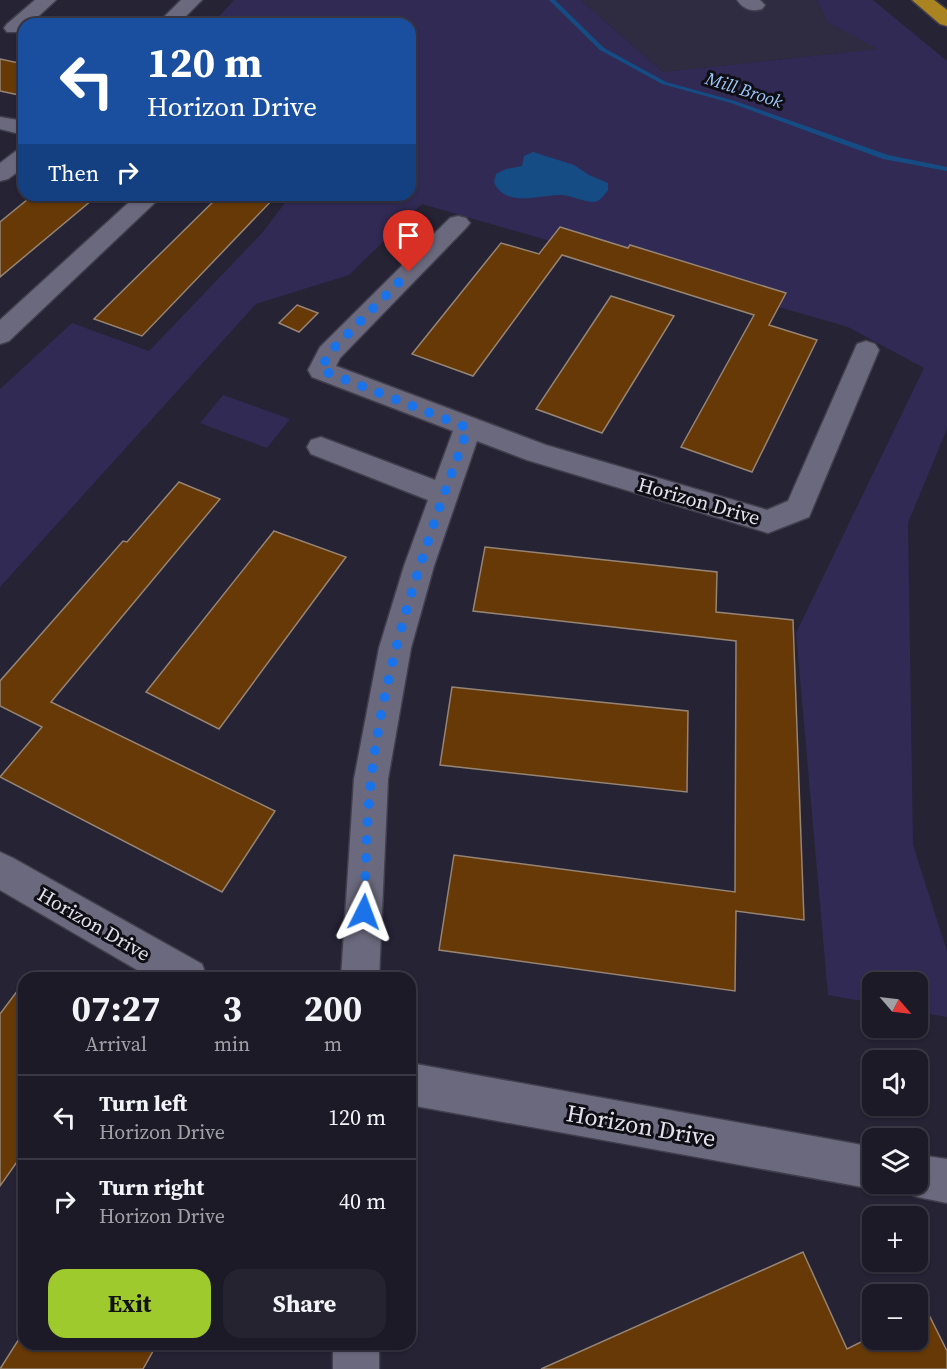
<!DOCTYPE html>
<meta charset="utf-8">
<style>
body{margin:0;font-family:"Source Serif 4",serif;background:#25232f;color:#f1f3f6;height:100vh;display:flex;flex-direction:column;font-size:22px;white-space:nowrap}
*{box-sizing:border-box;margin:0}
p{font-size:20px;color:#a0a1a7}
.icon{flex:none;width:33px;height:33px;fill:none;stroke:currentColor;stroke-width:2;stroke-linecap:round;stroke-linejoin:round}
.map{position:relative;flex:1;overflow:hidden}
.drawer{position:absolute;left:18px;top:972px;width:398px;height:378px;display:flex;flex-direction:column;background:#1c1a27;border-radius:18px;box-shadow:0 2px 4px #0004,0 0 0 2px #3a3844}
.drawer>*{flex:none}
.top-card{position:absolute;left:18px;top:18px;width:398px;height:183px;border-radius:18px;box-shadow:0 2px 4px #0004,0 0 0 2px #3a3844;background:#1a4fa0;color:#fff;overflow:hidden}
.needle{width:39px;rotate:118deg}
.tools{position:absolute;left:862px;top:972px;display:grid;gap:12px}
.tools a{display:grid;place-items:center;width:66px;height:66px;border-radius:12px;background:#1c1a27;box-shadow:0 2px 4px #0004,0 0 0 2px #3a3844;font-size:30px}
.pin{position:absolute;display:grid;place-items:center;width:51px;height:51px;color:#fff;margin:-62px -26px;border-radius:50% 50% 50% 0;rotate:-45deg;box-shadow:0 0 6px #0007}
.pin .icon{rotate:45deg}
.me{position:absolute;width:66px;margin:-33px;rotate:3deg;stroke-linejoin:round;filter:drop-shadow(0 0 4px #0008)}
.turn{display:flex;align-items:center;gap:21px;height:126px;padding:0 30px;font-size:27px}
.turn .icon{width:78px;height:78px;stroke-width:2.5}
.turn b{display:block;font-size:42px;line-height:51px}
.then{display:flex;align-items:center;height:57px;padding:0 30px;background:#0003;gap:12px;font-size:22px}
.eta{display:flex;justify-content:space-evenly;align-items:center;height:102px;text-align:center}
.eta b{font-size:36px;font-weight:700;line-height:42px}
.cta{display:flex;gap:12px;margin-top:auto;padding:12px 30px}
.cta a{flex:1;height:69px;border-radius:18px;background:#9eca2e;color:#111;font-size:24px;font-weight:700;line-height:69px;text-align:center}
.cta a+a{background:#25232f;color:#f1f3f6}
ul{padding:0;list-style:none}
li{display:flex;align-items:center;gap:18px;height:84px;padding:0 30px;border-top:2px solid #3a3844}
li div{flex:1}
li b{display:block;font-size:22px}
li em{font-style:normal}
.map>svg:first-child{display:block}
.built{fill:#2f2c42}
.green{fill:#312a54}
.water{fill:#164c84}
.lines{fill:none;stroke-linecap:round;stroke-linejoin:round}
.stream{fill:#164c84;fill-rule:evenodd}
.building{fill:#663906;stroke:#968475;stroke-width:1.5}
.minor-casing{stroke:#413f4d;stroke-width:3}
.highway-casing{stroke:#413f4d;stroke-width:3}
.minor{fill:#6b697d;fill-rule:evenodd}
.highway{fill:#ab8422;fill-rule:evenodd}
.route{stroke:#1a73e8;stroke-width:10;stroke-dasharray:0 18}
.labels{text-anchor:middle;stroke-width:6;stroke-linejoin:round;paint-order:stroke}
.far-water-label{font-size:18px;font-style:italic;fill:#9dc7f8;stroke:#0f0e15}
.street-label{font-size:20px;fill:#e1e0eb;stroke:#0f0e15}
.near-street-label{font-size:24px;fill:#e1e0eb;stroke:#0f0e15}
</style>
<div class="map">
<svg width="947" height="1369" viewBox="0 0 947 1369">
<rect width="100%" height="100%" fill="#252334"/>
<path class="built" d="M581 0H817L827 22 880 49 663 72Z"/>
<path class="green" d="M234 0H581L663 72 878 49 827 22 817 0H873L947 61V429L908 523 913 845 947 951V1017L918 1012V982H873V1003L828 995 796 633 924 368 848 327 422 204 349 275 256 304 0 587V389L72 323 149 351 262 233 291 195H410V24H212Z
M223 395 290 419 267 448 200 423Z"/>
<path class="water" d="M533 152 574 165 589 175 608 183V190C604 195 601 201 594 202 584 202 573 196 562 195 542 194 505 209 494 182L496 174 506 169 522 166 524 156Z"/>
<g class="lines">
<path class="stream" d="M549 0H555L604 48 666 82 735 101 888 155 947 167V171L883 159 731 103 662 84 600 50Z"/>
</g>
<path class="building" d="M0 59 24 64V96L0 91Z
M33 195H98L0 277V222Z
M220 195H277L142 336 94 319Z
M560 227 628 248 630 245 786 293 769 325 817 340 752 472 681 447 754 315 562 255 473 376 412 354 501 243 539 254Z
M611 296 674 316 602 433 536 409Z
M297 305 318 313 299 332 279 323Z
M179 482 220 499 51 702 275 811 222 892 0 777 42 727 0 706V681L123 541 127 542Z
M274 531 346 557 219 729 146 692Z
M485 547 717 572 716 612 793 620 804 920 736 911 735 991 439 950 454 855 735 892 736 641 473 611Z
M452 687 688 711 687 792 440 765Z
M24 982V1152L0 1186V1014Z
M803 1252 847 1349 873 1336V1340H918V1315L927 1311 947 1351V1369H541Z
M24 1331V1344H157L143 1369H0Z"/>
<g class="lines">
<defs>
<path id="minor" d="M35 0H56L30 24H24V30L21 32H7L4 28 7 24Z
M181 0H202L178 24H157Z
M737 0H760L765 5 762 9C752 12 743 9 737 0Z
M0 117 24 121V135L0 129Z
M24 149V167L8 179 0 181V163L16 151Z
M137 195H163L9 341 0 344V320Z
M458 216 466 218 470 223 466 228 340 358 336 366 546 445 767 510 788 501 857 344 866 341 875 344 879 350 809 517 768 533 527 460 477 441 434 566 411 648 388 779 379 978H341L354 779 379 648 404 566 428 500 311 454 307 447 311 440 321 437 435 480 453 431 312 377 308 370 320 347 450 218Z
M0 852 13 858 202 964 207 978H151L0 890Z
M410 1063 873 1147V1184H887L873 1189 410 1105Z
M918 1155 947 1159V1203L918 1197 903 1191 900 1184H918Z
M333 1344H379V1369H333Z"/>
<path id="highway" d="M912 0H934L947 10V26L940 24Z"/>
</defs>
<use href="#minor" class="minor-casing"/>
<use href="#highway" class="highway-casing"/>
<use href="#minor" class="minor"/>
<use href="#highway" class="highway"/>
</g>
<g class="lines">
<path class="route" d="M364 912C366 868 366 823 371 780 385 658 426 543 468 428L321 370 329 353 409 272"/>
</g>
<g class="labels">
<g class="far-water-label">
<text transform="translate(744 90) rotate(18)" y="6">Mill Brook</text>
</g>
<g class="street-label">
<text transform="translate(699 501) rotate(16)" y="7">Horizon Drive</text>
<text transform="translate(94 924) rotate(30)" y="7">Horizon Drive</text>
</g>
<g class="near-street-label">
<text transform="translate(641 1126) rotate(10)" y="8">Horizon Drive</text>
</g>
</g>
</svg>
<div class="tools">
<a><svg class="needle" viewBox="-14 -14 28 28"><path d="M0-13l5 13h-10z" fill="#e53935"/><path d="M0 13l5-13h-10z" fill="#a0a1a7"/></svg></a>
<a><svg class="icon" aria-label="sound" viewBox="0 0 24 24"><path d="M4 9h4l5-4v14l-5-4H4zM17 9q2 3 0 6"/></svg></a>
<a><svg class="icon" aria-label="layers" viewBox="0 0 24 24"><path d="M12 4l9 5-9 5-9-5zM3 14l9 5 9-5"/></svg></a>
<a>+</a>
<a>−</a>
</div>
<div class="pin" style="left:409px;top:272px;background:#d93025"><svg class="icon" aria-label="arrive" viewBox="0 0 24 24"><path d="M6 21V4h12l-3 4 3 4H6"/></svg></div>
<svg class="me" style="left:364px;top:912px" viewBox="-20 -20 40 40"><path d="M0-17L14 15 0 8-14 15z" fill="#1a73e8" stroke="#fff" stroke-width="4"/></svg>
<div class="top-card">
<div class="turn"><svg class="icon" aria-label="left" viewBox="0 0 24 24"><path d="M17 20v-9H6M10 6l-5 5 5 5"/></svg><div><b>120 m</b>Horizon Drive</div></div>
<div class="then">Then<svg class="icon" aria-label="right" viewBox="0 0 24 24"><path d="M7 20v-9h11M14 6l5 5-5 5"/></svg></div>
</div>
<section class="drawer">
<div class="eta">
<div><b>07:27</b><p>Arrival</p></div>
<div><b>3</b><p>min</p></div>
<div><b>200</b><p>m</p></div>
</div>
<ul>
<li><svg class="icon" aria-label="left" viewBox="0 0 24 24"><path d="M17 20v-9H6M10 6l-5 5 5 5"/></svg><div><b>Turn left</b><p>Horizon Drive</p></div><em>120 m</em></li>
<li><svg class="icon" aria-label="right" viewBox="0 0 24 24"><path d="M7 20v-9h11M14 6l5 5-5 5"/></svg><div><b>Turn right</b><p>Horizon Drive</p></div><em>40 m</em></li>
</ul>
<div class="cta"><a>Exit</a><a>Share</a></div>
</section>
</div>
